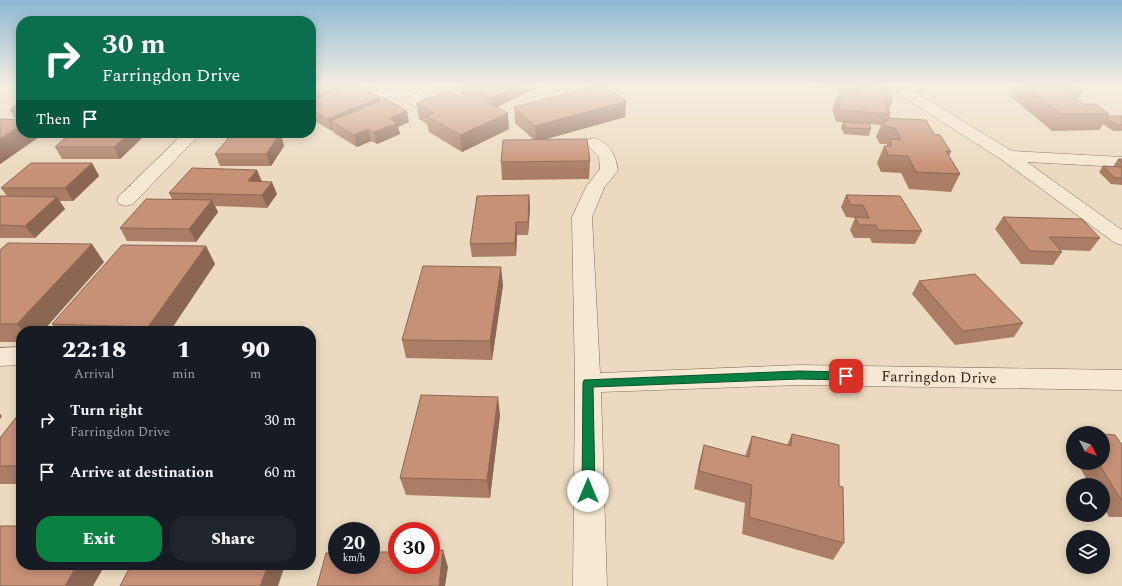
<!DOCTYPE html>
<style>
body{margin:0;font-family:Spectral,serif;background:#20242c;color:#f1f3f6;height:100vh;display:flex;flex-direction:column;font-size:15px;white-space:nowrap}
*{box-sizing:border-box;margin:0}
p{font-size:13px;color:#9ea1a6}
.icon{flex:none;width:22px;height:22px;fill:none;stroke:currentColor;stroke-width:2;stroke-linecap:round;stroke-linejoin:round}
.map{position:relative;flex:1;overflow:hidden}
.details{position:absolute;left:16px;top:326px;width:300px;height:244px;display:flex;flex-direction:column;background:#171b24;border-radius:16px;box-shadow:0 2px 10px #0003}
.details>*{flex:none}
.hud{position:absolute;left:16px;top:16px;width:300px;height:122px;border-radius:16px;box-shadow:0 2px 10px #0003;background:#0b6e4f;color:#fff;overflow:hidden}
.needle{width:26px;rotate:131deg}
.tools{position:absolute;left:1066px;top:426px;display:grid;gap:8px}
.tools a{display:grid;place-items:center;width:44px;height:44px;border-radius:50%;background:#171b24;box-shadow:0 2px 10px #0003;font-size:20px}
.speed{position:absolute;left:328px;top:522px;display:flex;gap:8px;font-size:20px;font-weight:700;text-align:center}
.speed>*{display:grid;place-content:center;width:52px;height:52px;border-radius:50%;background:#171b24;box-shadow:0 2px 10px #0003;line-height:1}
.speed small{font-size:10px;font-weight:400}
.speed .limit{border:6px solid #d22;background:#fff;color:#111}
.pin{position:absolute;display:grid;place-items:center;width:34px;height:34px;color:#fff;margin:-17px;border-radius:8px;box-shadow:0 2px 6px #0006}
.me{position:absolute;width:44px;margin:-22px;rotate:0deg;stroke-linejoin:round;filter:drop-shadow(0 0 3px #0008)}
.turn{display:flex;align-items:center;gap:14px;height:84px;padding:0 20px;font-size:18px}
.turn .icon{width:52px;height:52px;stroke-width:2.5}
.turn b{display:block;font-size:28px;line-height:34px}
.then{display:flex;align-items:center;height:38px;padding:0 20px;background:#0003;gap:8px;font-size:15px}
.eta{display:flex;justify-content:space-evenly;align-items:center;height:68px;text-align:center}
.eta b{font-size:24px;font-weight:800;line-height:28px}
.cta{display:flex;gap:8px;margin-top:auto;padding:8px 20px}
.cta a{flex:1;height:46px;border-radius:16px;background:#0b8043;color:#fff;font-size:16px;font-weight:800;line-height:46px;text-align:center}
.cta a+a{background:#20242c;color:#f1f3f6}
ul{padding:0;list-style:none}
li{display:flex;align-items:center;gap:12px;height:52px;padding:0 20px}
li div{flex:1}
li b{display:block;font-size:15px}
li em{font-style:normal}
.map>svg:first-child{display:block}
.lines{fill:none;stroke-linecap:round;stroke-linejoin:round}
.minor-casing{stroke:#826b59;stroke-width:1}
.minor{fill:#f6e8d2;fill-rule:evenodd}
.wall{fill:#ab7d66}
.shaded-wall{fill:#8b6653}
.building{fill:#c79177;stroke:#8b6653}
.route{fill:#0b8043;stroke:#07532c}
.labels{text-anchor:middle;stroke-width:4;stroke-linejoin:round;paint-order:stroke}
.street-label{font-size:15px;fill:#33251c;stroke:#f3e5ce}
</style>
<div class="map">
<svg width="1122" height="586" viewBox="0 0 1122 586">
<rect width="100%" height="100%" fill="#ebdabf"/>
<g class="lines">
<defs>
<path id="minor" d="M351 87C360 86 369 87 379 89 398 92 416 86 429 105L427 108 422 109 417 108 404 98 378 97 353 90Z
M434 87H450L448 90 443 91 436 90Z
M891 87H907L1012 151 1122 157V167L1027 162 1122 230V245L1115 243 1002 160 893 90Z
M184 133H201L133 204 126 206 119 204 117 200 119 196Z
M593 138C610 142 615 154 618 170L604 188 592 217 600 373 799 365 1122 370V390L799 385 601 392 607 586H573L575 383 572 217 586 187 600 169 599 157 585 143 587 140Z
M21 347V365L0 366V348Z"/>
</defs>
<use href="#minor" class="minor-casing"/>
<use href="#minor" class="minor"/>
</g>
<path class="wall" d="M311 87 381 101 409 122 398 127 400 134 377 144 371 141 357 147 334 133 333 130 332 131 311 119Z
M460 87H538L497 107 509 129 462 152 429 132 427 124 419 119 416 103 461 98 464 96 461 95Z
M813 87H864L893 100 889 110 890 114 889 118 934 134 951 152 949 156 960 174 951 192 909 189 901 173 881 172 877 163 884 146H887V144H880L876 137 881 125 869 124 871 129 869 136 844 134 841 128 843 122H836L832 110 836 98H837L839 91 854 92 855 91Z
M1015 87H1077L1083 91 1078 99 1083 104 1109 114 1108 116H1122V131H1113L1103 124 1099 130 1052 131 1010 96Z
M21 101V133H37L39 137 0 164V119L16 120 10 110Z
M626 101 625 117 546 139 590 161 589 179 502 180 501 162 533 139 515 123 514 107Z
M226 133H298L295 138H282L284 146 271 166H220L215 154 229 137H227Z
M142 138 120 159H62L55 147Z
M1118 159H1122V185L1111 184 1099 172 1103 166H1115L1114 165Z
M92 163 99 176 73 201H59L65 209 35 238H0V196H7L1 188Z
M257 170 262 182 277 194 267 208 215 206 218 212 196 242 127 241 120 228 172 199 169 193Z
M529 195 530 208 528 235H517L516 256 472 257 470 244Z
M846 195 922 231 915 244 872 243 870 238H854L850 230 855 218 846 217 841 207Z
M1003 217 1100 238 1090 251 1060 250 1062 252 1053 265 1021 264 995 229Z
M206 246 215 264 170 331H57L52 324Z
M0 250 104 262 43 331H21V342H0Z
M919 281 1023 323 1014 337 955 345 912 294Z
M503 285 492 360 406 358 402 340Z
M21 411V484H0V438Z
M500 415 490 498 406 495 400 478Z
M792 434 839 486 844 543 833 560 742 534 745 503 694 489 699 463 704 445 745 456 752 436 787 445Z
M1073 439V457L1066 446Z
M1122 445V517H1109L1103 506V485H1090L1077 463H1103Z"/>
<path class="shaded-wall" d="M340 87H353L311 110V98Z
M515 87H538L493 109 492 98Z
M380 97 382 109 331 121 333 130 332 131 328 119Z
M626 101 625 117 536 142 535 126Z
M407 111 409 122 398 127 400 134 377 144 374 132 389 118Z
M508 113 509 129 462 152 460 135Z
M21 125V133H37L39 137 0 164V139Z
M368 129 371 141 357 147 354 135Z
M129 133H140L142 138 120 159 114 147Z
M293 133H298L295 138Z
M280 134 284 146 271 166 266 154Z
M92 163 99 176 73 201 65 188Z
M257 170 262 182 248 181Z
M272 182 277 194 267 208 262 195Z
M529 195 530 208 528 235V222Z
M57 197 65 209 35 238 25 226Z
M212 200 218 212 196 242 189 229Z
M516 222 517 235 516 256 515 243Z
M92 244 104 262 43 331H23L17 324Z
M206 246 215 264 170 331H151L148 327Z
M501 267 503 285 492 360 490 341Z
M498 397 500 415 490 498 487 480Z
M0 414 2 416 0 419Z
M443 550 448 567 445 586H439Z
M77 565H105L93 586H65Z
M268 565H285L278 586H260Z"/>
<path class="building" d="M311 87H340L311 98Z
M347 87H358L380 97 328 119 311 110V101Z
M466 87H515L492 98Z
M593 87H606L626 101 535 126 514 107Z
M856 87 887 88 893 100H884L890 114 840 110 836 98 842 99 839 91 859 92Z
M1026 87H1077L1083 91H1066L1083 104H1096L1109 114H1061Z
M447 91 461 98 470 94 508 113 460 135 426 116 434 113 416 103Z
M386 99 407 111 389 118 397 123 374 132 368 129 354 135 331 121Z
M21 101V110H10Z
M1108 116H1122V125H1117L1107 118Z
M887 118 926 120 934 134 940 135 951 152 946 151 960 174 916 172 908 156 888 155 884 146H892L889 139 901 140 895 128 886 127 883 121H888Z
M0 119 21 120V125L0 139Z
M843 122 869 123 871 129 846 128Z
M71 133H129L114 147H55Z
M232 134H280L266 154H215Z
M587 139 590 161 501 162 503 140Z
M1118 159H1122V162Z
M31 163H92L65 188H1Z
M1103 166 1122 167V178H1115Z
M192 168 257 170 248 181 272 182 262 195 169 193Z
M529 195 528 222H516L515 243 470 244 477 196Z
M846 195 900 196 922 231 878 230 876 225H859L855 217 869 218 863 205H851Z
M0 196 57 197 25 226 0 225Z
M146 199 212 200 189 229 120 228Z
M1003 217 1082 219 1100 238 1049 237 1062 252 1030 251Z
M8 243 92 244 17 324H0V250Z
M122 245 206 246 148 327 52 324Z
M423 266 501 267 490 341 402 340Z
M975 274 1023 323 963 331 919 281Z
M421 395 498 397 487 480 400 478Z
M21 411V466H0V438Z
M792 434 839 445V486L843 487 844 543 749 517 752 485 699 471 704 445 749 457 752 436 791 446Z
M1103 434 1115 435 1122 445V501L1098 463H1103Z
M0 526H21V565H77L65 586H0Z
M443 550 439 586H317L326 553H337V565H371V552H397V565H431V551Z
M131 565H268L260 586H120Z"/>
<linearGradient id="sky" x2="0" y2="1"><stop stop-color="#8cb8d2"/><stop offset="0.51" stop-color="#f6eee2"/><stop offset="1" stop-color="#f6eee2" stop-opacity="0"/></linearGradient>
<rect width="1122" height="169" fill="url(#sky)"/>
<path class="route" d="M799 371 846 372 850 373 851 376 850 378 846 380 799 379 593 387 595 491 593 495 588 496 584 495 582 491 583 383 584 380Z"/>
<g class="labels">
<g class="street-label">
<text transform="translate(939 377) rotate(1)" y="5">Farringdon Drive</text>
</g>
</g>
</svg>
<div class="tools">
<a><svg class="needle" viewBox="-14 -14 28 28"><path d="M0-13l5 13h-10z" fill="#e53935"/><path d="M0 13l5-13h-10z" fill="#9ea1a6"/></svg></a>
<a><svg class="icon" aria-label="search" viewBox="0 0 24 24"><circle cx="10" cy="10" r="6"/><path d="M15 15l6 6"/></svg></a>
<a><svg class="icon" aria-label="layers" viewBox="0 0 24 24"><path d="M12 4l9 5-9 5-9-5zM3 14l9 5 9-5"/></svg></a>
</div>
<div class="speed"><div>20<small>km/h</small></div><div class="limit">30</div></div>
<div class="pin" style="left:846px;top:376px;background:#d93025"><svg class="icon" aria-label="arrive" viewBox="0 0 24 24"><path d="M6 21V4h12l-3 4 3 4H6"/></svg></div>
<svg class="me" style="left:588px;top:491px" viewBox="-20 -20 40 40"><circle r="19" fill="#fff"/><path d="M0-13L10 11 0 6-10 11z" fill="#0b8043"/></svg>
<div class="hud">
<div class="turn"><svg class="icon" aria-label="right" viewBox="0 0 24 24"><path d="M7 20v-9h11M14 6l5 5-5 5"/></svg><div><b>30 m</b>Farringdon Drive</div></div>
<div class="then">Then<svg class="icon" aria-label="arrive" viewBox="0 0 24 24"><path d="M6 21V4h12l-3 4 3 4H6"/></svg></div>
</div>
<section class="details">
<div class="eta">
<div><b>22:18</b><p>Arrival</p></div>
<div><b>1</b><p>min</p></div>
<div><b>90</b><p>m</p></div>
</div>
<ul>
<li><svg class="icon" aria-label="right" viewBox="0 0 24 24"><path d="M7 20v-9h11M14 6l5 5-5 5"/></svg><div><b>Turn right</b><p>Farringdon Drive</p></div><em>30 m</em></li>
<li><svg class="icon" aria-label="arrive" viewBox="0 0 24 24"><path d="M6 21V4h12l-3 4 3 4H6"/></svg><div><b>Arrive at destination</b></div><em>60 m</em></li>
</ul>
<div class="cta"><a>Exit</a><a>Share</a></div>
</section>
</div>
